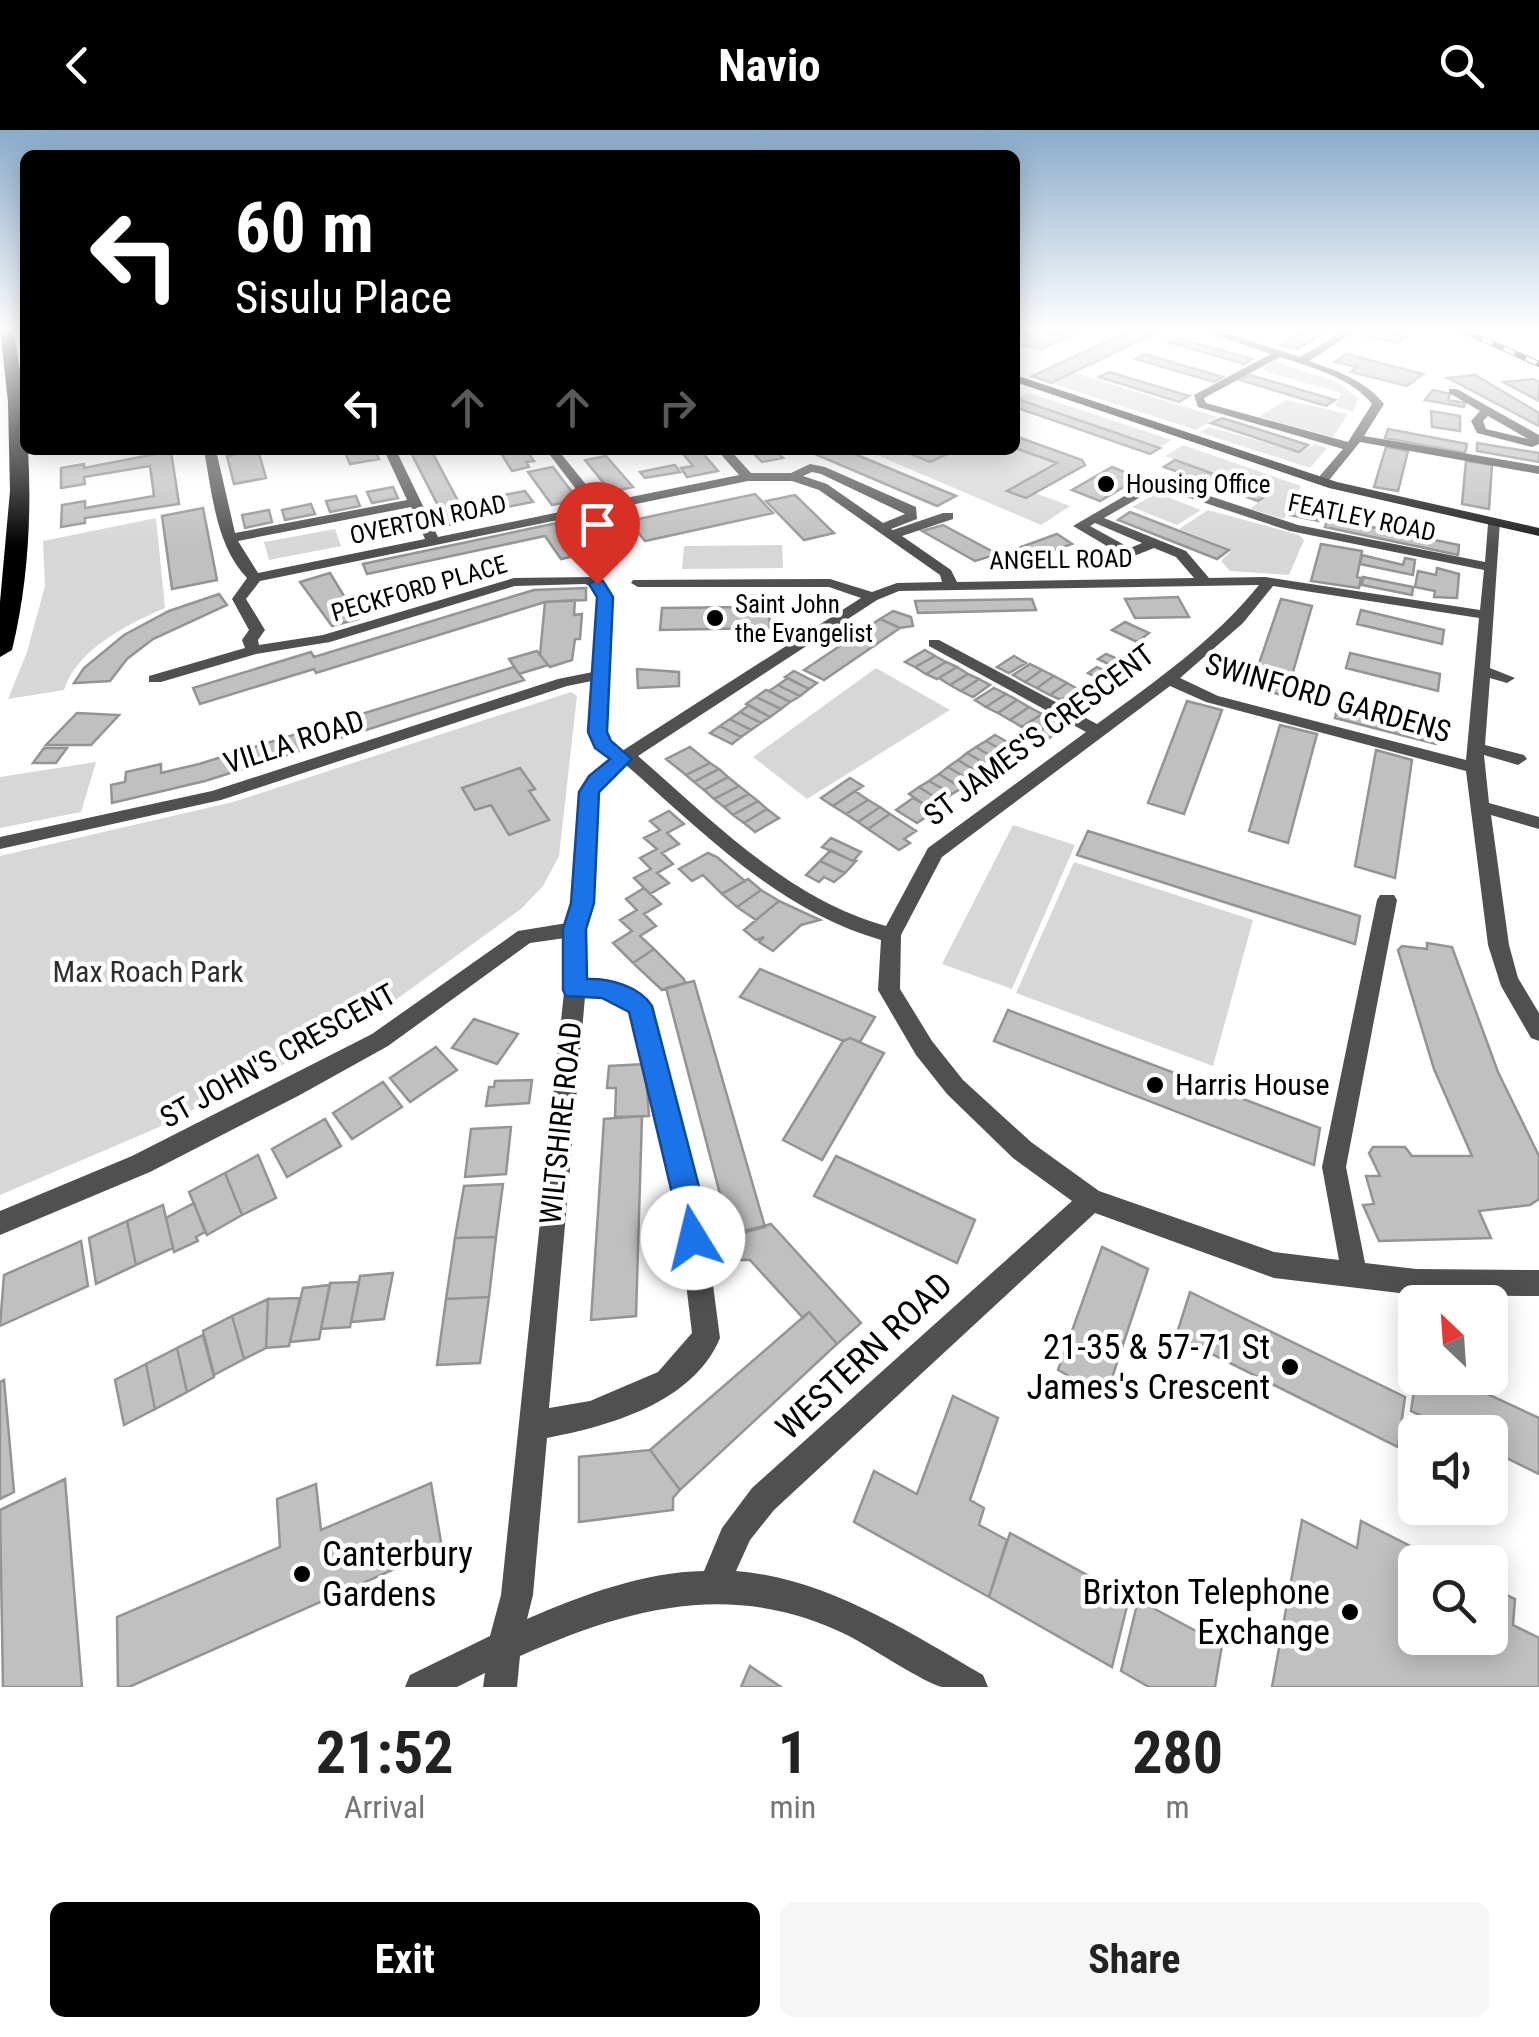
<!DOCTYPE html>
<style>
body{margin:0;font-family:"Roboto Condensed",sans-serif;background:#f6f6f6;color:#222;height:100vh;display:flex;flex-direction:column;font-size:38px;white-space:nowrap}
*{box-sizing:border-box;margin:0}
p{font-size:32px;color:#767676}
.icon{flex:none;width:55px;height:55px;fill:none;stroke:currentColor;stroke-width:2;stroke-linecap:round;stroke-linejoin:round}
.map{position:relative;height:1557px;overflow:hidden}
.side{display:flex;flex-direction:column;background:#fff;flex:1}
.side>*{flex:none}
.banner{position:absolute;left:20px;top:20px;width:1000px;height:305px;border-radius:15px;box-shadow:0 5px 25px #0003;background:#000;color:#fff;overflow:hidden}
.needle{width:65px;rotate:335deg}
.buttons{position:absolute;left:1398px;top:1155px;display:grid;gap:20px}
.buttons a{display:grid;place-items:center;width:110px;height:110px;border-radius:15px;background:#fff;box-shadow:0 5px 25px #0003;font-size:50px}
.pin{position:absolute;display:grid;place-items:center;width:85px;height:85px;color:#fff;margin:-102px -42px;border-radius:50% 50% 50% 0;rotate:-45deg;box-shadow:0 0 10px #0007}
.pin .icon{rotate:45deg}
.me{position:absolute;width:110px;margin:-55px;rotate:351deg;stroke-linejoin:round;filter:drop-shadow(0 0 8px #0008)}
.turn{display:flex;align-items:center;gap:35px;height:210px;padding:0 50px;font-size:45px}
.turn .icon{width:130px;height:130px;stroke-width:2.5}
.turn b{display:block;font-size:70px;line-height:85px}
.lanes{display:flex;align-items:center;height:95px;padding:0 50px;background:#0003;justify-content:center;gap:50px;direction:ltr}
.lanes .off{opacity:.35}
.eta{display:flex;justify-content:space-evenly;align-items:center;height:170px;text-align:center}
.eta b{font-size:60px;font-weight:700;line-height:70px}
.primary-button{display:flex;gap:20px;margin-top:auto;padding:20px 50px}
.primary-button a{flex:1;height:115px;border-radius:15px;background:#000;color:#fff;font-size:40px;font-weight:700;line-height:115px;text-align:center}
.primary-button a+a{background:#f6f6f6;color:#222}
header{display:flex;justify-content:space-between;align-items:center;height:130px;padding:0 50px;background:#000;color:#fff;font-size:45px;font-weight:700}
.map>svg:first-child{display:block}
.green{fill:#d7d7d7}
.building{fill:#c0c0c0;stroke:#949494;stroke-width:2.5}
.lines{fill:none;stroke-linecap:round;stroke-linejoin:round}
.street{fill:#505050;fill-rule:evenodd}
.secondary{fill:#1d1d1d;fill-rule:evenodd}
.highway{fill:#000;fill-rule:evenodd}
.rail-casing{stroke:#000;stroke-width:6}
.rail{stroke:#fff;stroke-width:4;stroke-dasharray:12;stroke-linecap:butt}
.route{fill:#1a73e8;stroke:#114b97;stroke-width:2.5}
.poi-dot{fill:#000;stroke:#fff;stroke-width:4}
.labels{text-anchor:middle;stroke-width:9;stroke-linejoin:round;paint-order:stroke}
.far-poi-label{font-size:25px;fill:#000;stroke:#fff;text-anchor:start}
.far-street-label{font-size:25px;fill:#000;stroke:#fff}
.street-label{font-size:30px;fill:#000;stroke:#fff}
.park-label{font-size:30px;fill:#2e2e2e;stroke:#fff}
.poi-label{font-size:30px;fill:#000;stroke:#fff;text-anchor:start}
.near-poi-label{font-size:35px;fill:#000;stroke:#fff;text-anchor:end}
.near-street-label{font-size:35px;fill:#000;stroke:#fff}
</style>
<header><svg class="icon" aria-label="back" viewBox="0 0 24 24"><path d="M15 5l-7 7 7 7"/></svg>Navio<svg class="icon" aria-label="search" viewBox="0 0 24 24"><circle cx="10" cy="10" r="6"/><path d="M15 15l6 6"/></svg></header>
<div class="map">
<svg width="1539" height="1557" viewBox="0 0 1539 1557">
<rect width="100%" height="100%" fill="#fff"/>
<path class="green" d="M1275 231 1339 253 1358 269 1353 282 1335 276 1341 263 1266 242 1264 238Z
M1075 243 1218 287 1196 300 1051 253Z
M1029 263 1172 310 1160 317 1018 268Z
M1286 270 1348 284 1333 307 1259 287Z
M1209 297 1299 322 1316 314 1327 318 1310 338 1199 302Z
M1183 315 1301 356 1284 389 1250 379 1271 363 1165 326Z
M1015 318 1057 333 1009 360 1026 368 1035 363 1070 376 1041 395 865 320H918L921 321 914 326 930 332 956 320Z
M1157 363 1201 380 1177 395 1132 377Z
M1208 380 1299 405 1304 410 1289 445 1230 441 1221 431 1232 420 1179 399Z
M156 388 165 478C128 494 77 519 64 560L8 569 27 522 45 456 43 411Z
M335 399 341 416 269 430 264 412Z
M782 415 783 438 682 439 684 416Z
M876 538 950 580 807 669 753 627Z
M571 562 577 566 559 726 543 756 521 779 394 871 316 918 157 998 0 1065V726L233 672Z
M96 632 81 682 0 698V647Z
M1013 695 1075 715 1012 859 942 834Z
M1074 732 1253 790 1213 936 1016 863Z"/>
<path class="building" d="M1040 199 1055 202 1050 204 1055 206 1070 199H1088L1042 219 1015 214V210Z
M1134 199H1164L1051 253 1032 246Z
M1307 199 1326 202 1297 219 1280 215Z
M1377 199 1402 205 1407 207 1398 213 1365 206Z
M1177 208 1252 229 1244 234 1168 212Z
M1144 224 1223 247 1214 252 1135 229Z
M1346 224 1423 244 1407 256 1351 242 1357 237 1335 232Z
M1109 242 1189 266 1179 272 1099 247Z
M1250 245 1335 270 1326 276 1240 250Z
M1475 245 1539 283V296L1448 248Z
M1533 249 1539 252V271L1503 252Z
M1433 260 1450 264 1448 270 1465 273 1464 277 1425 270Z
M1020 270 1160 318 1150 324 1015 277Z
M1431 281 1460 286V301L1432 297Z
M1222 288 1283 307 1308 315 1299 322 1211 293Z
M1388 299 1467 314 1465 323 1385 308Z
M1015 306 1082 330 1085 335 1026 368 1007 361 1057 333 1015 318Z
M1477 313 1539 323V332L1477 321Z
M1386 317 1408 321 1398 361 1374 357Z
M258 320 266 348 234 354 227 326Z
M344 320H375L379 329 350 334Z
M438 320 432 322 464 382 477 379 482 389 448 395 410 321Z
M499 320H526L534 331 526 332 529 337 512 341Z
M680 320H700L718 341 687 347 681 338 693 336Z
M750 320H775L783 328 762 332Z
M845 320 956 366 937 376 808 321Z
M923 320H956L930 332 913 325Z
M171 321 179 374 85 388V393L61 397 62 375 85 371V378L154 366 150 336 84 347 85 354 61 358V338L84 334V338Z
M606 326 633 357 611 362 585 330Z
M1175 330 1236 352 1270 363 1258 371 1164 337Z
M1466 331 1492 335 1489 379 1462 374Z
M675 335 680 342 645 348 640 342Z
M553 337 578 370 552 375 528 342Z
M1112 337 1139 348 1100 371 1072 360Z
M393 357 398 368 372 373 367 362Z
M525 361 533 372 480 382 473 371Z
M755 364 773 383 645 411 629 391Z
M795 365 834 403 804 410 766 371Z
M356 366 360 376 330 382 326 371Z
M1296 368 1324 373 1319 391 1290 385Z
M311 374 315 384 285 390 282 380Z
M203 378 217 450 172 459 162 386Z
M269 380 272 392 245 398 242 385Z
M1130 382 1229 420 1217 429 1118 390Z
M1328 388 1459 415 1458 425 1325 397Z
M576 389 599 421 561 429 545 406 367 444 363 434Z
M943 395 999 425 1057 404 1072 414 1008 436 991 426 975 431 922 401Z
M1321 414 1362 421 1357 447 1361 448 1359 458 1311 451Z
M1362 425 1403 435 1405 428 1415 430 1413 445 1360 434Z
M1437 438 1459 444 1457 468 1434 467 1435 461 1415 457 1418 441 1436 445Z
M330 443 358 489 332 496 300 452Z
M1363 447 1413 457 1412 465 1362 455Z
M586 458V470L545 472 316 543 314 539 200 574 193 558 311 522 314 527 534 460Z
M219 464 227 475 153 509 127 529 110 551 74 553 84 538 124 505 169 481Z
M747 466H768L770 498 660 500 662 478 747 477Z
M1178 467 1189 487 1135 488 1125 469Z
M1032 469 1036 480 918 483 915 471Z
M1281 469 1312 476 1286 566 1251 557Z
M575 470 574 485 582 484 580 509H575L572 530 550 537 540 525 545 472Z
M1361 480 1444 500 1442 514 1357 494Z
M893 481 911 487 913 496 900 498 880 489Z
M880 489 900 498 824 550 804 540Z
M1125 492 1149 503 1137 512 1112 500Z
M925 520 935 526 915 537 905 532Z
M537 521 548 535 519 544 509 529Z
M1350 523 1440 544 1438 561 1346 538Z
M1106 524 1113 527 1135 537 1127 543 1098 529Z
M935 526 946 532 926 544 915 537Z
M1014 526 1026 533 1009 543 997 537Z
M946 532 957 537 937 549 926 544Z
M1030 534 1042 540 1025 552 1013 545Z
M514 537 524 550 205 651 112 673 111 655 125 652 126 642 161 634V643L199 634Z
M957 537 968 544 950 555 939 548Z
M1097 537 1119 548 1110 554 1088 543Z
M637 539 679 542V556L638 558Z
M1042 540 1054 546 1037 558 1025 552Z
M794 541 817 553 809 559 785 547Z
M968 544 979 549 961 561 950 555Z
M1054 546 1067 553 1050 565 1037 558Z
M788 548 809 559 800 566 778 555Z
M979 549 990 555 973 567 961 561Z
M1067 553 1078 559 1061 570 1050 565Z
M778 555 800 566 790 572 769 561Z
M994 558 1006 564 986 577 975 570Z
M1078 559 1090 565 1073 577 1061 570Z
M766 560 769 561 790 572 781 579 756 567Z
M1006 564 1017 570 998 583 986 577Z
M1090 565 1101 571 1085 583 1073 577Z
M756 567 781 579 770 587 746 574Z
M1017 570 1029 577 1010 590 998 583Z
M1187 571 1222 580 1184 684 1148 673Z
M1339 571 1438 596 1436 614 1335 588Z
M749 575 770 587 761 593 740 582Z
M1029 577 1042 584 1022 597 1010 590Z
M740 582 761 593 751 600 730 589Z
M77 583 119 585 91 615H46Z
M1042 584 1055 590 1035 604 1022 597Z
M730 589 751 600 741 607 720 596Z
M1055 590 1066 597 1046 610 1035 604Z
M1280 595 1317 604 1288 713 1249 701Z
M720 596 741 607 732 614 710 603Z
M995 605 1018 618 1009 624 986 611Z
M986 611 1009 624 999 631 976 617Z
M690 617 710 633 686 645 666 629Z
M976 617 999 631 991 637 967 623Z
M44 618H67L56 633H33Z
M1376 620 1412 630 1395 748 1355 736Z
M967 623 991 637 981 644 958 630Z
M958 630 981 644 971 651 948 637Z
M710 633 719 639 694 652 686 645Z
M948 637 971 651 962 658 939 644Z
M520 638 535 659 529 661 549 690 509 705 491 675 475 680 462 658Z
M719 639 728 647 704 660 694 652Z
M939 644 962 658 952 664 929 651Z
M728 647 739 656 714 669 704 660Z
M850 648 863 656 833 676 821 668Z
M929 651 952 664 942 672 919 657Z
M739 656 749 664 724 677 714 669Z
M919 657 942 672 931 679 909 664Z
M855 661 868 670 846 684 833 676Z
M749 664 758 671 733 685 724 677Z
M913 668 935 681 917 693 896 680Z
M868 670 880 677 858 692 846 684Z
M758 671 767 679 744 693 733 685Z
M880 677 890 684 868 699 858 692Z
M767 679 779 688 755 702 744 693Z
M669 681 684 694 667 703 679 714 662 723 673 734 657 743 669 753 650 764 634 748 651 739 640 728 657 719 644 708 660 700 650 691Z
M890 684 916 701 904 709 910 713 899 720 868 699Z
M1088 701 1360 786 1355 814 1077 725Z
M831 708 861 722 853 731 822 717Z
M831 720 853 731H856L845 743 820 731Z
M708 723 717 727 745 751 722 764 703 745 692 751 679 739Z
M820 731 845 743 834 752 824 747 819 752 806 745Z
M748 749 761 760 737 777 722 764Z
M644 758 661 774 644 784 656 796 640 806 654 819 633 833 613 813 632 801 620 790 637 780 626 769Z
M761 760 779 771 756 790 737 777Z
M779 771 820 790 801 795 773 821 759 812 764 807 756 810 744 800Z
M1427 813 1452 817 1498 942 1539 1026V1069L1530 1075 1479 1081 1491 1108 1379 1111 1363 1075 1374 1074 1366 1046H1380L1369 1023 1373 1017H1405L1412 1026H1472L1434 939 1398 820 1402 816 1427 819Z
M654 819 683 848 686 853 662 860 633 833Z
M760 839 875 887 860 912 850 908 843 911 740 867Z
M694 851 765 1097 731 1106 666 858Z
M1008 880 1320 998 1314 1035 994 911Z
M474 889 518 904 497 934 452 918Z
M850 908 884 923 822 1030 783 1010 843 911Z
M436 917 457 940 410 972 390 948Z
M645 934 649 986 615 987 616 958H607L609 936Z
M532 950 529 973 486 976 489 957H494L495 951Z
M383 952 402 977 352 1009 333 983Z
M642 986 636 1186 591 1190 604 989Z
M325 989 341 1016 287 1047 272 1019Z
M511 997 506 1044 465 1047 471 999Z
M258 1025 276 1068 242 1085 225 1043Z
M836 1026 975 1090 957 1133 814 1066Z
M225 1043 242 1085 207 1105 189 1062Z
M503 1054 496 1107 455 1108 464 1056Z
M194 1073 205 1102 196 1107 198 1111 174 1122 166 1088Z
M163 1075 173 1118 136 1135 127 1091Z
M127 1091 136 1135 96 1154 89 1108Z
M771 1094 861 1193 837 1214 809 1182 803 1188 750 1130H739L733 1104Z
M496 1107 489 1167 446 1169 455 1108Z
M81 1111 88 1156 0 1196 4 1145Z
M1102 1117 1148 1139 1106 1266 1058 1240Z
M393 1143 384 1189 351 1192 360 1146Z
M359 1152 350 1197 321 1199 330 1153Z
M330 1155 319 1209 290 1212 303 1158Z
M1190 1162 1405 1267 1398 1317 1176 1206Z
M489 1167 480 1233 437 1235 446 1169Z
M300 1168 289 1216 266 1218 268 1169Z
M268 1169 266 1218 244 1229 232 1186Z
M809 1182 837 1214 680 1360 650 1320Z
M232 1186 244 1229 214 1245 203 1201Z
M203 1205 214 1247 187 1262 177 1218Z
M177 1218 187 1262 155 1279 146 1234Z
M146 1234 155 1279 124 1295 115 1250Z
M1416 1248H1453L1539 1288V1344L1490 1320V1302H1455L1411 1281Z
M4 1250 14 1362 0 1369V1252Z
M953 1266 998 1288 970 1370 984 1378 979 1395 1007 1410 989 1467 854 1392 874 1341 917 1364Z
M650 1320 680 1360 673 1368V1380L579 1392V1327Z
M65 1349 82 1557H3L0 1380Z
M431 1353 442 1418 129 1557H118L117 1487 280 1417 277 1369 316 1354 321 1400Z
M1302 1390 1357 1418 1361 1391 1442 1432H1415V1508H1490V1457L1515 1469 1513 1495 1539 1508V1557H1272Z
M1010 1403 1129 1468 1112 1537 989 1467Z
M1138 1470 1222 1515 1215 1557H1149L1121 1541Z
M750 1536 781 1557H741Z"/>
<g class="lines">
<path class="street" d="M1197 199H1213L1300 227 1347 199H1359L1309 231C1337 241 1365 250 1384 274L1364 306 1539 336V344L1360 312 1326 354H1318V348L1343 319 1198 277 1194 265 1271 224ZM1280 227C1310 237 1352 248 1372 274L1348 312 1206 273 1204 268Z
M1449 259H1457L1539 305V314L1532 317 1477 303 1471 291 1480 281 1449 263ZM1488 286 1528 309 1486 299 1483 291Z
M204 320H216L235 403 407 370 384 320H396L438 407 589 376 546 320H558L601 373 739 345 717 320H730L751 343H791L810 334 825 337 916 377 917 389 891 399 893 400 943 383H953V389L902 406 951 440 957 452 1194 448 1176 427 1154 418 1134 426H1124L1073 396 1145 354H1173L1298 395 1485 432 1488 394 1500 391 1490 538 1515 548 1507 553 1490 548 1485 615 1524 625 1527 629 1518 635 1484 625 1489 673 1539 687V699L1491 685 1509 815 1518 848 1539 883V911L1531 908 1501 856 1488 815 1466 641 1206 572 1170 556 942 727 901 805 900 859 932 911 963 950 1031 1012 1099 1061 1274 1122 1339 1130 1322 1037 1377 770 1380 765H1394L1397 770 1346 1037 1365 1133 1416 1139 1539 1140V1166L1416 1165 1274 1148 1095 1083 774 1380 750 1410 736 1441C826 1448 907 1501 983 1545L988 1557C973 1557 957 1557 942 1557 926 1554 869 1516 849 1506 734 1449 631 1477 520 1526L517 1557H483L485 1543 457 1557H405L410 1545 490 1506 501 1465 566 843 565 808 530 813 388 916 298 966 150 1042 0 1105V1081L132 1026 372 904 518 801 567 793C579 755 570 676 587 650 593 642 603 636 611 629 580 606 590 586 592 551L567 556 221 670 0 719V707L212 661 558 549 593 542 598 467 592 457 585 454 515 456 330 512 256 524 161 552H149V546L245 518 242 510 249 500 232 469 247 448C216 416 212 363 204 320ZM812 342 821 344 905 384 883 393 827 354 803 346ZM748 351H792L819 360 940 445 942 452 897 453 872 462 830 449 633 450 631 453 638 457H829L861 468 622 621 609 611 605 602 612 467 602 451 591 447 514 448 323 505 259 515 258 510 265 500 246 469 260 451ZM1151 361 1172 362 1290 401 1484 440 1480 480 1265 447 1209 448 1186 421 1104 388ZM411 377 425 409 258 443 238 411ZM1095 393 1142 413 1130 418 1090 396ZM1259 455C1214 511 1154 552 1097 594L939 510H929V516L1086 602 928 718 886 796C788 769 713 691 638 626L877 470 899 461ZM1273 456 1479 488 1466 630 1218 566 1180 548 1243 493ZM626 635C704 703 779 781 881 810L878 860 916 925 947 964 1013 1028 1072 1071 752 1358 722 1398 704 1441C644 1442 582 1465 527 1489L533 1465 547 1308C609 1296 693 1273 720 1208L703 1079 654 886C639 858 618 851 587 850L585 799 593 773 598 663 603 653ZM585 867 616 870 632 886 677 1079 692 1203 658 1242 590 1271 549 1278Z"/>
<path class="secondary" d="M1015 245 1337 352 1539 398V406L1329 358 1015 252Z"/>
<path class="highway" d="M0 199H13C33 301 37 418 12 520L0 527V472L10 361 8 272Z"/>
<defs>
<path id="rail" d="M1460 199 1539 234"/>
</defs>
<use href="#rail" class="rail-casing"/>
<use href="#rail" class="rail"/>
</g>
<linearGradient id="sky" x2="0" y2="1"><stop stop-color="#8aabca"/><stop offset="0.48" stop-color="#fff"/><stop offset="1" stop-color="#fff" stop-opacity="0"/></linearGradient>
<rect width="1539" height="417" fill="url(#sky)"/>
<path class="route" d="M597 450 603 451 613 467 607 602 611 611 632 629 599 662 594 773 586 799 587 849C609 848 639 856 652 876L705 1080 708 1108 704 1118 693 1122 683 1118 676 1080 629 882 602 868 566 866 563 860V799L571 773 579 662 589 646 610 629 595 618 588 602 597 467 589 454Z"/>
<g class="poi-dot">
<circle cx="1106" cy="354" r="10"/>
<circle cx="715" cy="488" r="10"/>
<circle cx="1155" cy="955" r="10"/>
<circle cx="1290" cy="1237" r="10"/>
<circle cx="302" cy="1444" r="10"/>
<circle cx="1350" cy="1482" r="10"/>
</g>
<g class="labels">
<g class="far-poi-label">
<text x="1126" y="363">Housing Office</text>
<text x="735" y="483">Saint John<tspan x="735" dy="29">the Evangelist</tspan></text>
</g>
<g class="far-street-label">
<text transform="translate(1362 387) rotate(12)" y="9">FEATLEY ROAD</text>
<text transform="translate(428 389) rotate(-12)" y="9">OVERTON ROAD</text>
<text transform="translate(1061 429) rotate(-1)" y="9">ANGELL ROAD</text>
<text transform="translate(419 458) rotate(-16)" y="9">PECKFORD PLACE</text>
</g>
<g class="street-label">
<text transform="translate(1328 568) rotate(16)" y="10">SWINFORD GARDENS</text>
<text transform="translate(1039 605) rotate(-37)" y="10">ST JAMES'S CRESCENT</text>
<text transform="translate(294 612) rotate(-18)" y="10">VILLA ROAD</text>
<text transform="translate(278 926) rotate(-29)" y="10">ST JOHN'S CRESCENT</text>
<text transform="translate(561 993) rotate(-84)" y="10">WILTSHIRE ROAD</text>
</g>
<g class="park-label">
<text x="148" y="852">Max Roach Park</text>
</g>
<g class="poi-label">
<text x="1175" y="965">Harris House</text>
</g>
<g class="near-poi-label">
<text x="1270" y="1229">21-35 &amp; 57-71 St<tspan x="1270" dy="40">James's Crescent</tspan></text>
<text x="322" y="1436" text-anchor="start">Canterbury<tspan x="322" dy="40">Gardens</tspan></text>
<text x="1330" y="1474">Brixton Telephone<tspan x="1330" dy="40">Exchange</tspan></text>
</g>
<g class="near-street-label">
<text transform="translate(864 1226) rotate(-43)" y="12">WESTERN ROAD</text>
</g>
</g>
</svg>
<div class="buttons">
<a><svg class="needle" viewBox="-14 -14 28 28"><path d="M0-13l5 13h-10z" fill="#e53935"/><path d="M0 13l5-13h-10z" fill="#767676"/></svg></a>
<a><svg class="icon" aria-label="sound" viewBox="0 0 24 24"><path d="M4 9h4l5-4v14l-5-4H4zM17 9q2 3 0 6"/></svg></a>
<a><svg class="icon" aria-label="search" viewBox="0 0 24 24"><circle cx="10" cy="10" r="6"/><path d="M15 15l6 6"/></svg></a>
</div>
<div class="pin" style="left:597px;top:454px;background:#d93025"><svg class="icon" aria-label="arrive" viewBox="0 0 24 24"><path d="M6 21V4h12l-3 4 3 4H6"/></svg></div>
<svg class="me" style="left:693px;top:1108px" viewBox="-20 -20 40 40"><circle r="19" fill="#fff"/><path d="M0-13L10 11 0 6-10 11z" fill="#1a73e8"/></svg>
<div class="banner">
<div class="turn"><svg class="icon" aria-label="left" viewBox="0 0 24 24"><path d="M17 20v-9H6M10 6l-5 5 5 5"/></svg><div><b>60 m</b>Sisulu Place</div></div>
<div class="lanes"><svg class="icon" aria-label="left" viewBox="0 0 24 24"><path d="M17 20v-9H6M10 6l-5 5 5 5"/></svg><svg class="icon off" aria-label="ahead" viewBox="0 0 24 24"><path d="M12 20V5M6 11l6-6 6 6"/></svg><svg class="icon off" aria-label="ahead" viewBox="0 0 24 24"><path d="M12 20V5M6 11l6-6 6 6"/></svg><svg class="icon off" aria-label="right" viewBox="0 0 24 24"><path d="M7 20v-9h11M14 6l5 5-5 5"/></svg></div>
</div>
</div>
<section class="side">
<div class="eta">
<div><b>21:52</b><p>Arrival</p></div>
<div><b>1</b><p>min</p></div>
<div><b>280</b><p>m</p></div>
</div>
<div class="primary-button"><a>Exit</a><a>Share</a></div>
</section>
